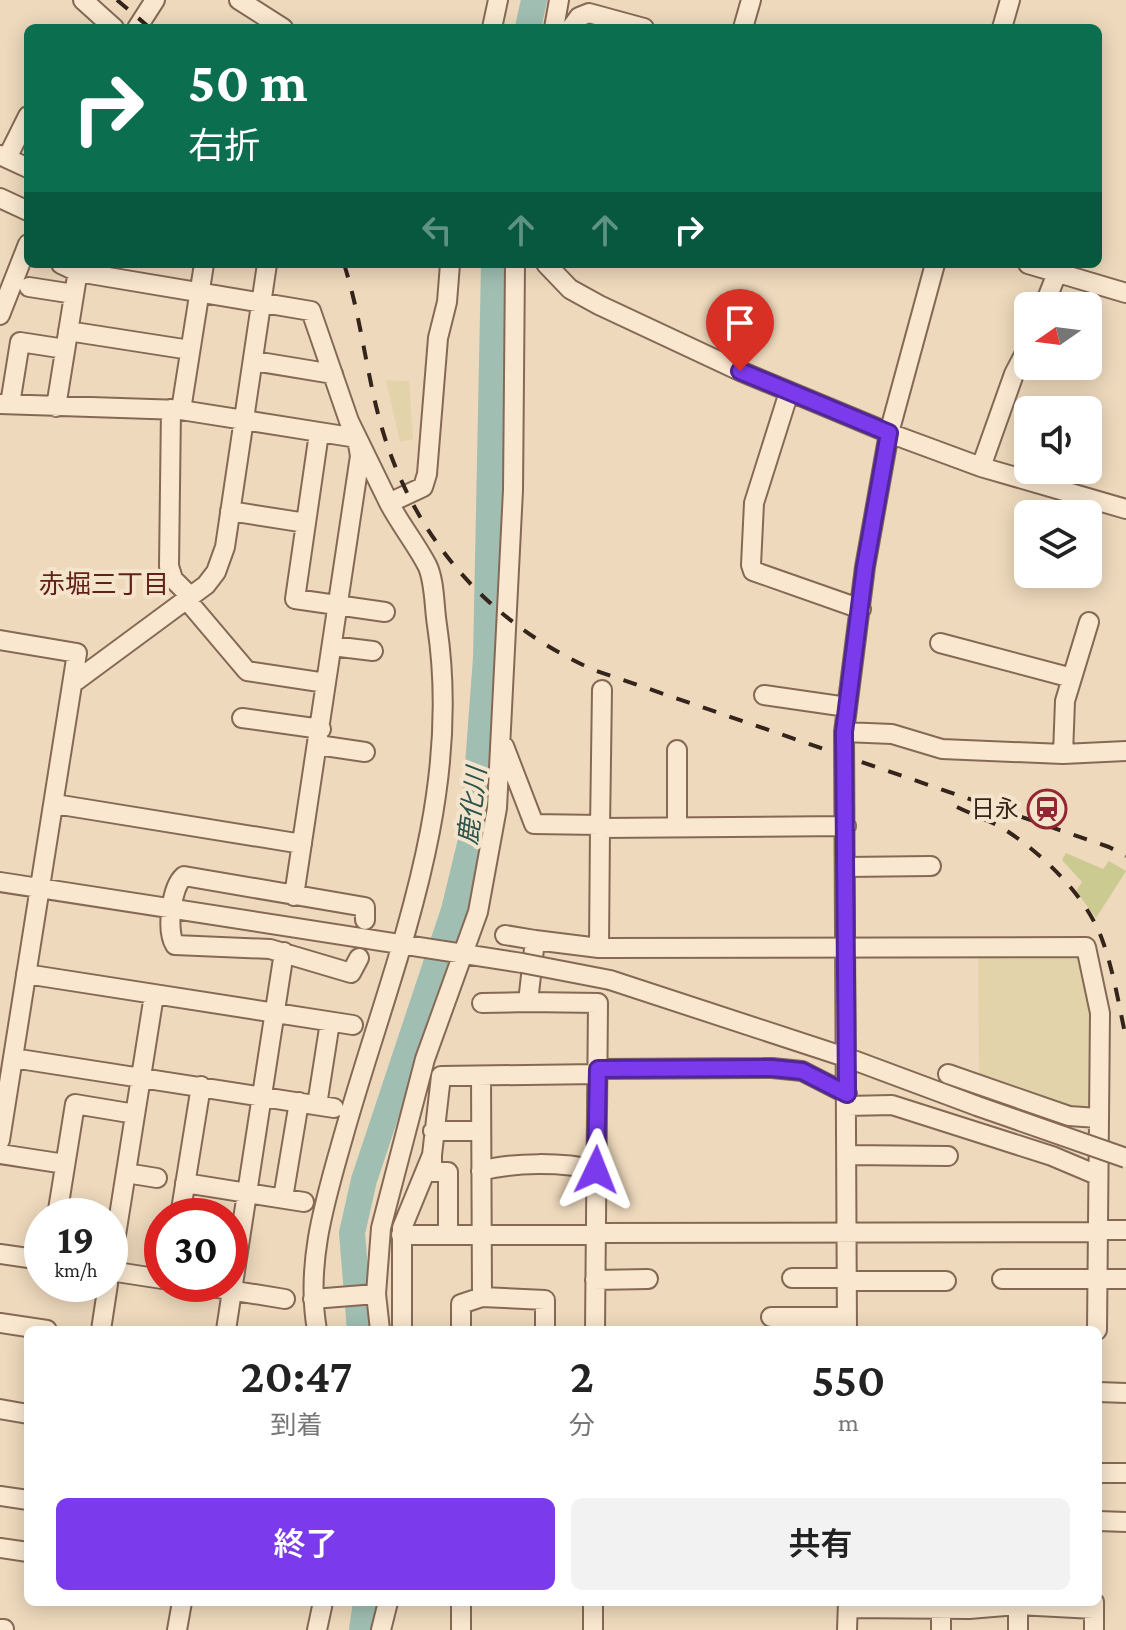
<!DOCTYPE html>
<html lang="ja">
<meta charset="utf-8">
<style>
body{margin:0;font-family:"Crimson Pro","Noto Sans JP",serif;background:#f2f2f2;color:#222;height:100vh;display:flex;flex-direction:column;font-size:30px;white-space:nowrap}
*{box-sizing:border-box;margin:0}
p{font-size:26px;color:#767676}
.icon{flex:none;width:44px;height:44px;fill:none;stroke:currentColor;stroke-width:2;stroke-linecap:round;stroke-linejoin:round}
.map{position:relative;flex:1;overflow:hidden}
.sheet{position:absolute;left:24px;top:1326px;width:1078px;height:280px;display:flex;flex-direction:column;background:#fff;border-radius:12px;box-shadow:0 4px 20px #0003}
.sheet>*{flex:none}
.guide{position:absolute;left:24px;top:24px;width:1078px;height:244px;border-radius:12px;box-shadow:0 4px 20px #0003;background:#0b6e4f;color:#fff;overflow:hidden}
.needle{width:52px;rotate:256deg}
.fabs{position:absolute;left:1014px;top:292px;display:grid;gap:16px}
.fabs a{display:grid;place-items:center;width:88px;height:88px;border-radius:12px;background:#fff;box-shadow:0 4px 20px #0003;font-size:40px}
.speed{position:absolute;left:24px;top:1198px;display:flex;gap:16px;font-size:40px;font-weight:700;text-align:center}
.speed>*{display:grid;place-content:center;width:104px;height:104px;border-radius:50%;background:#fff;box-shadow:0 4px 20px #0003;line-height:1}
.speed small{font-size:20px;font-weight:400}
.speed .limit{border:12px solid #d22;background:#fff;color:#111}
.pin{position:absolute;display:grid;place-items:center;width:68px;height:68px;color:#fff;margin:-82px -34px;border-radius:50% 50% 50% 0;rotate:-45deg;box-shadow:0 0 8px #0007}
.pin .icon{rotate:45deg}
.me{position:absolute;width:88px;margin:-44px;rotate:2deg;stroke-linejoin:round;filter:drop-shadow(0 0 6px #0008)}
.turn{display:flex;align-items:center;gap:28px;height:168px;padding:0 32px;font-size:36px}
.turn .icon{width:104px;height:104px;stroke-width:2.5}
.turn b{display:block;font-size:56px;line-height:68px}
.lanes{display:flex;align-items:center;height:76px;padding:0 32px;background:#0003;justify-content:center;gap:40px;direction:ltr}
.lanes .off{opacity:.35}
.eta{display:flex;justify-content:space-evenly;align-items:center;height:136px;text-align:center}
.eta b{font-size:48px;font-weight:600;line-height:56px}
.action{display:flex;gap:16px;margin-top:auto;padding:16px 32px}
.action a{flex:1;height:92px;border-radius:12px;background:#7c3aed;color:#fff;font-size:32px;font-weight:600;line-height:92px;text-align:center}
.action a+a{background:#f2f2f2;color:#222}
.map>svg:first-child{display:block}
.farmland{fill:#e3d3aa}
.green{fill:#cbcb91}
.lines{fill:none;stroke-linecap:round;stroke-linejoin:round}
.river{stroke:#a0bfb2;stroke-width:26}
.minor-casing{stroke:#856956;stroke-width:22}
.minor{stroke:#f9e7cf;stroke-width:18}
.rail{stroke:#34241b;stroke-width:4;stroke-dasharray:14 14;stroke-linecap:butt}
.minor-bridge-casing{stroke:#856956;stroke-width:22;stroke-linecap:butt}
.minor-bridge{stroke:#f9e7cf;stroke-width:18}
.route-casing{stroke:#51269a;stroke-width:20}
.route{stroke:#7c3aed;stroke-width:14}
.labels{text-anchor:middle;stroke-width:8;stroke-linejoin:round;paint-order:stroke}
.poi-label{font-size:24px;fill:#34241b;stroke:#f5e4cc;text-anchor:end}
.neighbourhood-label{font-size:26px;fill:#61201a;stroke:#f5e4cc}
.water-label{font-size:26px;font-style:italic;fill:#2a544c;stroke:#f5e4cc}
</style>
<div class="map">
<svg width="1126" height="1630" viewBox="0 0 1126 1630">
<rect width="100%" height="100%" fill="#eed9bc"/>
<path class="farmland" d="M386 380 409 381 413 439 400 442Z
M978 951 1079 953 1093 994 1094 1109 1071 1110 979 1075Z"/>
<path class="green" d="M1066 853 1103 869 1109 861 1126 871 1096 918 1076 891 1082 882 1062 860Z"/>
<g class="lines">
<path class="river" d="M528 28 534 0
M360 1330 352 1233 364 1180 454 910 473 832 486 658 494 264
M362 1630 366 1602"/>
<defs>
<path id="minor" d="M83 0 114 28
M239 0 283 28
M137 28 155 0
M492 28 498 0
M554 28 559 0
M571 28 579 17 589 13 644 28
M743 28 751 0
M1002 28 1010 0
M0 155 28 168
M7 158 28 116
M0 198 28 211
M61 264 78 272 311 311 349 421 389 503
M546 264 570 289 599 305 740 371 889 433 981 467 1126 509
M935 264 889 433 865 567 844 732 892 734 942 749 1063 754 1126 751
M1028 264 1126 293
M29 287 74 294
M1044 306 1057 273
M0 315 28 244
M68 331 190 350
M254 361 333 374
M789 392 754 503 751 565 753 571 861 609
M0 404 181 410 357 438 360 456 294 896
M10 404 20 342 65 349
M56 407 79 264
M171 409 169 566 173 579 190 596
M181 410 204 264
M319 433 295 599 385 612
M981 467 1014 374 1028 347
M230 511 306 523
M186 599 247 671 326 683
M0 640 77 653 0 1140
M940 643 1072 678
M332 646 373 651
M76 681 206 585 216 572 225 547 267 264
M764 695 847 707
M242 718 321 729
M844 732 847 1330
M318 745 365 752
M504 746 534 824 600 825
M1063 754 1065 701 1089 622
M55 804 302 844
M677 827V750
M600 828 602 690
M846 867 931 866
M0 882 522 963
M505 935 535 940
M599 948 600 828 846 826
M359 958 351 973 270 949 175 945C166 931 171 887 184 876L365 907V920
M26 974 353 1025
M610 980 848 1058 977 1106
M482 1003 528 1002
M13 1058 334 1108
M598 1069 772 1068 802 1071 847 1094
M948 1074 1069 1116 1098 1118
M317 1105 330 1022
M847 1106 892 1105 1052 1156 1097 1175
M433 1131H474
M0 1154 65 1164
M432 1155V1172H448V1235
M847 1155 948 1156
M481 1171C514 1162 563 1162 596 1170
M126 1173 157 1178
M185 1183 304 1202
M283 1198 299 1102
M57 1216 75 1104 135 1114
M180 1216 201 1086
M1098 1230H1126
M594 1233 1098 1232
M401 1235H594
M0 1254 42 1260
M110 1271 162 1279
M110 1273 154 995
M792 1278H846
M1002 1279H1126
M595 1280 648 1279
M846 1281H946
M193 1284 285 1299
M482 1297 545 1300V1330
M313 1299 376 1294
M771 1317H847
M0 1323 47 1330
M101 1330 108 1284
M226 1330 284 952
M317 1330C305 1262 326 1198 344 1134 392 964 464 804 437 625 434 607 435 581 427 565 416 544 400 524 389 503L423 487 427 474 438 338 447 302 450 264
M380 1330 376 1294 381 1228 425 1059 478 912 497 808 513 490 515 264
M402 1330V1228L432 1155 441 1076 598 1074
M461 1330V1304L482 1297 481 1076
M595 1330 598 1003 528 1002 535 940 599 948 1086 947 1100 1013 1097 1330
M1098 1392 1126 1393
M0 1409 28 1414
M1098 1473H1126
M0 1496 28 1500
M1098 1521 1126 1522
M0 1548 28 1552
M1018 1605V1630
M941 1606V1630
M848 1608 969 1609 1018 1605 1094 1609
M0 1629H4
M177 1630 182 1602
M317 1630 323 1602
M381 1630 388 1602
M461 1630V1602
M593 1630V1602
M847 1630 848 1602
M1094 1630V1602"/>
</defs>
<use href="#minor" class="minor-casing"/>
<use href="#minor" class="minor"/>
<path class="rail" d="M117 0 150 28
M344 264C361 317 366 372 381 425 413 537 488 623 594 670L1109 847 1126 856
M957 807C973 815 992 821 1007 831 1045 856 1088 898 1103 942 1114 973 1119 1006 1126 1038"/>
<defs>
<path id="minor-bridge" d="M522 963 610 980
M977 1106 1126 1158"/>
</defs>
<use href="#minor-bridge" class="minor-bridge-casing"/>
<use href="#minor-bridge" class="minor-bridge"/>
</g>
<g class="lines">
<defs>
<path id="route" d="M596 1170 598 1069 772 1068 802 1071 847 1094 844 732 865 567 889 433 740 371"/>
</defs>
<use href="#route" class="route-casing"/>
<use href="#route" class="route"/>
</g>
<defs>
<symbol id="station-ring" viewBox="-11 -11 22 22"><circle r="9.5" fill="#f5e4cc" stroke="#942634" stroke-width="1.5"/><path d="M-3-6H3Q5-6 5-4V2Q5 4 3 4L4.5 6H3L1.5 4h-3L-3 6H-4.5L-3 4Q-5 4-5 2V-4Q-5-6-3-6ZM-3.5-4v3h7v-3ZM-3.5 1v1.5H-2V1ZM2 1v1.5H3.5V1Z" fill="#942634"/></symbol>
</defs>
<g fill-rule="evenodd">
<use href="#station-ring" x="1025" y="787" width="44" height="44"/>
</g>
<g class="labels">
<g class="poi-label">
<text x="1019" y="817">日永</text>
</g>
<g class="neighbourhood-label">
<text x="104" y="593">赤堀三丁目</text>
</g>
<g class="water-label">
<text transform="translate(472 806) rotate(-83)" y="9">鹿化川</text>
</g>
</g>
</svg>
<div class="fabs">
<a><svg class="needle" viewBox="-14 -14 28 28"><path d="M0-13l5 13h-10z" fill="#e53935"/><path d="M0 13l5-13h-10z" fill="#767676"/></svg></a>
<a><svg class="icon" aria-label="sound" viewBox="0 0 24 24"><path d="M4 9h4l5-4v14l-5-4H4zM17 9q2 3 0 6"/></svg></a>
<a><svg class="icon" aria-label="layers" viewBox="0 0 24 24"><path d="M12 4l9 5-9 5-9-5zM3 14l9 5 9-5"/></svg></a>
</div>
<div class="speed"><div>19<small>km/h</small></div><div class="limit">30</div></div>
<div class="pin" style="left:740px;top:371px;background:#d93025"><svg class="icon" aria-label="arrive" viewBox="0 0 24 24"><path d="M6 21V4h12l-3 4 3 4H6"/></svg></div>
<svg class="me" style="left:596px;top:1170px" viewBox="-20 -20 40 40"><path d="M0-17L14 15 0 8-14 15z" fill="#7c3aed" stroke="#fff" stroke-width="4"/></svg>
<div class="guide">
<div class="turn"><svg class="icon" aria-label="right" viewBox="0 0 24 24"><path d="M7 20v-9h11M14 6l5 5-5 5"/></svg><div><b>50 m</b>右折</div></div>
<div class="lanes"><svg class="icon off" aria-label="left" viewBox="0 0 24 24"><path d="M17 20v-9H6M10 6l-5 5 5 5"/></svg><svg class="icon off" aria-label="ahead" viewBox="0 0 24 24"><path d="M12 20V5M6 11l6-6 6 6"/></svg><svg class="icon off" aria-label="ahead" viewBox="0 0 24 24"><path d="M12 20V5M6 11l6-6 6 6"/></svg><svg class="icon" aria-label="right" viewBox="0 0 24 24"><path d="M7 20v-9h11M14 6l5 5-5 5"/></svg></div>
</div>
<section class="sheet">
<div class="eta">
<div><b>20:47</b><p>到着</p></div>
<div><b>2</b><p>分</p></div>
<div><b>550</b><p>m</p></div>
</div>
<div class="action"><a>終了</a><a>共有</a></div>
</section>
</div>
